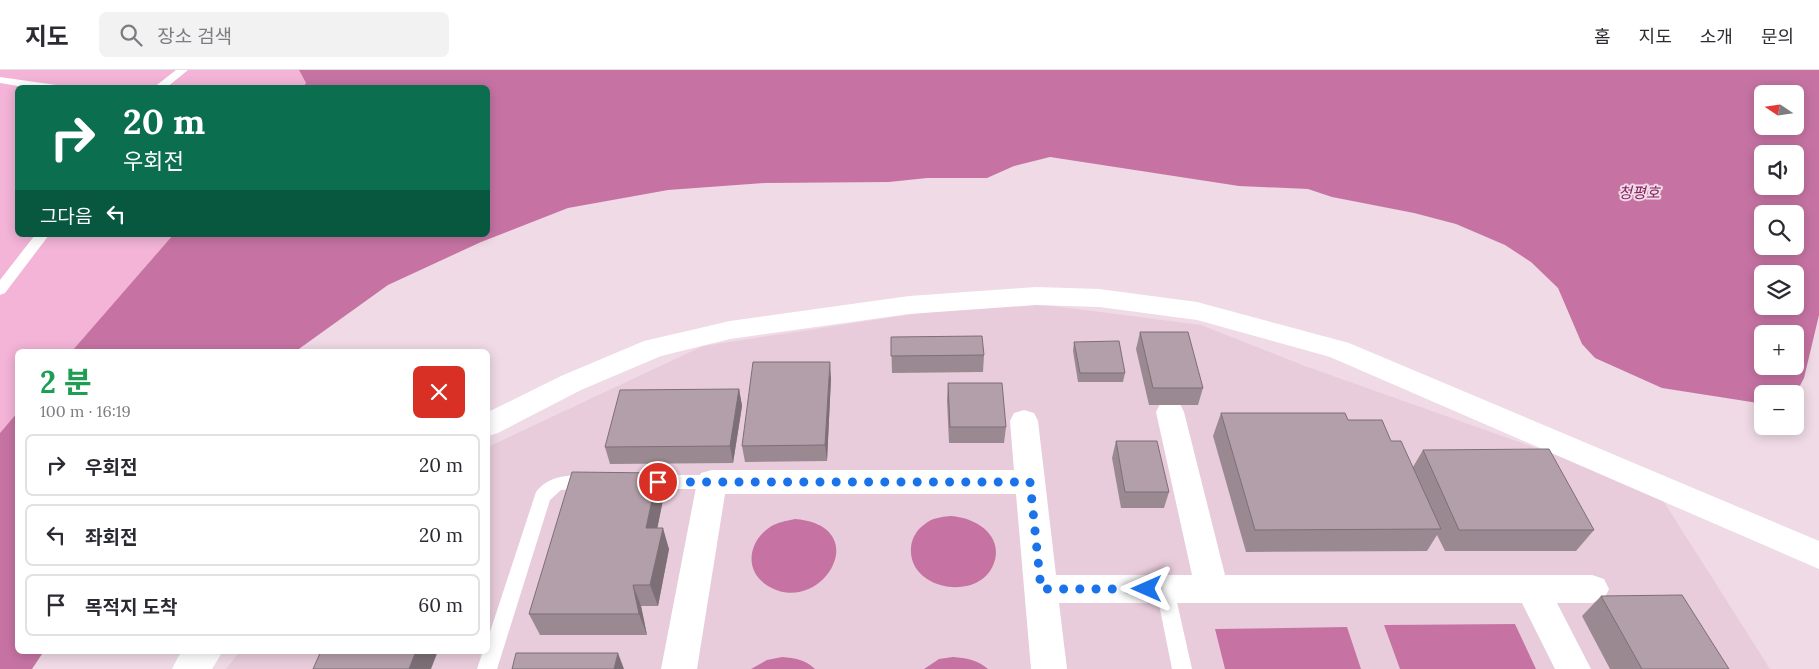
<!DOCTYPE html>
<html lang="ko">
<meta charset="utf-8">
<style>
body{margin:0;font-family:Lora,"Noto Sans KR",serif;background:#f2f2f3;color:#2b2b33;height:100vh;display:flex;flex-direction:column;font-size:19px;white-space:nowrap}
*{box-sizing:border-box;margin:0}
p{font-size:16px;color:#7c7c81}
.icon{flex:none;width:28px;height:28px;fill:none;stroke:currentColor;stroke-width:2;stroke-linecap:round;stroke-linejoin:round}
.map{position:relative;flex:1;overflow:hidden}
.drawer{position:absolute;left:15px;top:279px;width:475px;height:305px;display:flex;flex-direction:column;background:#fff;border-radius:8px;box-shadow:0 2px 12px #0003}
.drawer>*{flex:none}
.banner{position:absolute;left:15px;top:15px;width:475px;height:152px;border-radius:8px;box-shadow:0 2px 12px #0003;background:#0b6e4f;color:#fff;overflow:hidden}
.needle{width:32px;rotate:283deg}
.buttons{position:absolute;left:1754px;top:15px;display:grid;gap:10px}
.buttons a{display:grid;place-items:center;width:50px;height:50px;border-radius:8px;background:#fff;box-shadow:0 2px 12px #0003;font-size:25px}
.pin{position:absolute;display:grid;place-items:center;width:42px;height:42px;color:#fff;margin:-21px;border:2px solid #fff;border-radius:50%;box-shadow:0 1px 5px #0007}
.me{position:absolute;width:55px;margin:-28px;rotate:270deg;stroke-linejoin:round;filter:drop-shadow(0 0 4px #0008)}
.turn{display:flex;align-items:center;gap:18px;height:105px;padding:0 25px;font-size:22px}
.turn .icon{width:65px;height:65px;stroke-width:2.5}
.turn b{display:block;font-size:35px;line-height:42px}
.then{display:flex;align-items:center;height:48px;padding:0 25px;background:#0003;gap:10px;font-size:19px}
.round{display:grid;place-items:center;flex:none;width:52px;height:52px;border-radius:8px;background:#f2f2f3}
.summary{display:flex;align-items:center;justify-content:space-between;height:85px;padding:0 25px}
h1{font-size:30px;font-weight:700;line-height:38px;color:#1e9e55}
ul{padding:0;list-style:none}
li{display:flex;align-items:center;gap:15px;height:62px;margin:0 10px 8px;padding:0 15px;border:2px solid #e1e1e2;border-radius:8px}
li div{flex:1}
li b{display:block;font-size:19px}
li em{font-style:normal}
header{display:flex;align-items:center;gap:30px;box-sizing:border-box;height:70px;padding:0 25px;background:#fff;border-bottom:1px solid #e1e1e2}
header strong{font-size:24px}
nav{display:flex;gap:28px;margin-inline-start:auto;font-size:18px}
.search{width:350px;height:45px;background:#f2f2f3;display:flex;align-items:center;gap:12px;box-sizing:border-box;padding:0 18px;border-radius:8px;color:#7c7c81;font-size:19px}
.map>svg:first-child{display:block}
.built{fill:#e8ccdb}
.green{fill:#f3b4d7}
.water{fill:#c673a3;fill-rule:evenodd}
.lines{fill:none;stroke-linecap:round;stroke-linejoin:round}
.service{fill:#fff;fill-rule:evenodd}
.minor{fill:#fff;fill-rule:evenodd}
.wall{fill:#9a8991}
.shaded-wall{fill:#7d6f76}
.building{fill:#b39fa9;stroke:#7d6f76}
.route{stroke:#1a73e8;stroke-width:9;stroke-dasharray:0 16.2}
.labels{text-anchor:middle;stroke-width:4;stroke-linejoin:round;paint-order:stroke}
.water-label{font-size:15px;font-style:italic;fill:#852163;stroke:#efdae5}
</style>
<header>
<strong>지도</strong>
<div class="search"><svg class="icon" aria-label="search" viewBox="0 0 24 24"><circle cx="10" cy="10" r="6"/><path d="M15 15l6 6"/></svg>장소 검색</div>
<nav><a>홈</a><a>지도</a><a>소개</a><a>문의</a></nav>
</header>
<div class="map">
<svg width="1819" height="599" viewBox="0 0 1819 599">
<rect width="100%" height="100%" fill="#efdae5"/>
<path class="built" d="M1007 230 1201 255 1305 296 1657 421 1770 599H226L240 581H488V377L703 276Z"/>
<path class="green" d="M0 0H299L306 13 303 17 18 18V165H173L72 281H18L17 343 0 363Z"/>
<path class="water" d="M299 0H1819V245L1804 308 1795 325 1762 324V333H1758L1662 318 1595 288 1582 274 1558 218 1531 192 1505 175 1456 154 1414 143 1332 127 1308 119 1239 116 1050 87 1014 96 987 108H927L889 112 765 113 668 120 568 138 481 172 388 215 296 281H72L173 165H488V18L303 17 306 13ZM1762 24H1795V56H1762ZM1762 84H1795V116H1762ZM1762 144H1795V176H1762ZM1762 204H1795V236H1762ZM1762 264H1795V296H1762Z
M17 343 18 581H44L32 599H0V363Z
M950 446C974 447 1004 464 994 493 984 522 943 523 923 506 906 492 907 466 925 454 932 448 941 447 950 446Z
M795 449C878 456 819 552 765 514 744 499 749 471 770 457 778 452 786 451 795 449Z
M1515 554 1536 599H1400L1384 555Z
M1347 557 1361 599H1225L1215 559Z
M782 587C795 588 806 590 815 599H751L767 590Z
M953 587C966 588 978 590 988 599H924L939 589Z"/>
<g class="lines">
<path class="service" d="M176 0H188L166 18H153Z
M0 7 56 15 61 18H30L0 13Z
M35 165H49L5 223 0 225V210Z
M588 405 594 407 596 412 594 417 561 420 550 430 497 599H477L483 581H488V568L536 422C549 405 569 405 588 405Z
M641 405H712L718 407 720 412 718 417 712 419H641L635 417 633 412 635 407Z
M1165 511 1171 513 1174 519 1192 599H1172L1156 519 1159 513Z"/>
<path class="minor" d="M1036 217 1099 219 1197 232 1349 273 1819 471V499L1330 287 1197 250 1099 237 1036 235 909 244 730 269 661 286 581 320 498 363 488 366V342L561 306 644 271 730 251 909 226Z
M1170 331 1180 334 1184 342 1225 505H1592L1604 509 1609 519 1604 529 1592 533H1557L1591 599H1555L1522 533H1059L1067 599H1031L1016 424H725L697 599H661L697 412 701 403 712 400H1014L1010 351 1014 343 1024 340 1034 343 1038 351 1056 505H1192L1156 342 1160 334Z
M183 581H223L212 599H172L178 587Z"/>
</g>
<path class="wall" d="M1140 262 1203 318 1198 335H1149L1136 279Z
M891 267 984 285 983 302 892 303Z
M1074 272 1125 303 1123 312H1078L1073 281Z
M831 308 827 391 745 392 742 376Z
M948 313 1006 357 1004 373H949L947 330Z
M739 319 742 336 733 393 610 394 605 377Z
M1221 343 1348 350 1391 371 1413 397 1423 380 1594 460 1576 481H1445L1437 465 1427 481 1246 482 1213 366Z
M1116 371 1169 422 1164 438H1121L1112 388Z
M658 403 664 425 657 458 669 479 658 536H641L647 565H540L529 544Z
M1601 526 1729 599H1610L1582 546Z"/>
<path class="shaded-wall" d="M830 292 831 308 827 391 825 375Z
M739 319 742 336 733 393 730 376Z
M658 403 664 425 653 480 646 458Z
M663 458 669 479 658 536 650 515Z
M633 515 641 536 647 565 639 544Z
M416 581H438L431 599H409Z
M618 583 624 599H614Z"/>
<path class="building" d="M1140 262H1188L1203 318H1153Z
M982 266 984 285 891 286V267Z
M1119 271 1125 303H1080L1074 272Z
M753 292H830L825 375 742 376Z
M948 313H1002L1006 357H950Z
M739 319 730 376 605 377 620 320Z
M1221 343H1345L1348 350H1382L1391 371H1401L1441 459 1255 460Z
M1116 371H1157L1169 422H1125Z
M1549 379 1594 460H1459L1423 380Z
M572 402 658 403 646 458H663L650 515H633L639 544H529Z
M1682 525 1729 599H1642L1601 526Z
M321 581H416L409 599H313Z
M516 583H618L614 599H512Z"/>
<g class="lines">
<path class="route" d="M658 412H1030L1041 519H1147"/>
</g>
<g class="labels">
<g class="water-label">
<text x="1639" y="128">청평호</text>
</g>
</g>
</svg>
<div class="buttons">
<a><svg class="needle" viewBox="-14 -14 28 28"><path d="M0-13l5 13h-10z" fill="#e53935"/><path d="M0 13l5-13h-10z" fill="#7c7c81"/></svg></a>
<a><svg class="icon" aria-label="sound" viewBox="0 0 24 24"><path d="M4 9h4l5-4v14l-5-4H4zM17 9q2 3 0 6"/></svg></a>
<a><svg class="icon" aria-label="search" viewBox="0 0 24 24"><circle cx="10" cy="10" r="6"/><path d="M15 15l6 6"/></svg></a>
<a><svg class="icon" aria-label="layers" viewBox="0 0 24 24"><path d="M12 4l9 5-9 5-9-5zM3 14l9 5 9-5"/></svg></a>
<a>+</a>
<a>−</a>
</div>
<div class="pin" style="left:658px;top:412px;background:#d93025"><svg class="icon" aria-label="arrive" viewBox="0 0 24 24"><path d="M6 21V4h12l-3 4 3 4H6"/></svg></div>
<svg class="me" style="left:1147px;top:519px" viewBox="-20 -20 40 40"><path d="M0-17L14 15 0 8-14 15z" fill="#1a73e8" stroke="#fff" stroke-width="4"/></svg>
<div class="banner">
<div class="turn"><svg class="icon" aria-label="right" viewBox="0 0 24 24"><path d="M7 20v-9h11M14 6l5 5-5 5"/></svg><div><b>20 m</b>우회전</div></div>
<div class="then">그다음<svg class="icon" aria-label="left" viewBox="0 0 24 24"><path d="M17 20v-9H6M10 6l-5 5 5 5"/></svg></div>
</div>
<section class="drawer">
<div class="summary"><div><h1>2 분</h1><p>100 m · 16:19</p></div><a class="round" style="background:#d93025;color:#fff"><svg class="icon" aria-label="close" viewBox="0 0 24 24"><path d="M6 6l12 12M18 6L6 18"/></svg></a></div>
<ul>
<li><svg class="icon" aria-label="right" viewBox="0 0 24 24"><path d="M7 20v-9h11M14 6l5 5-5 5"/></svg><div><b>우회전</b></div><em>20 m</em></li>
<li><svg class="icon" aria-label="left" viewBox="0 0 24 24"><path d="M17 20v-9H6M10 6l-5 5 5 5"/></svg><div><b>좌회전</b></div><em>20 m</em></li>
<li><svg class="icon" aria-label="arrive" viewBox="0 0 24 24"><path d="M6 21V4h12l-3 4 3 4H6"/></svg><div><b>목적지 도착</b></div><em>60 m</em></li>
</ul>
</section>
</div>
